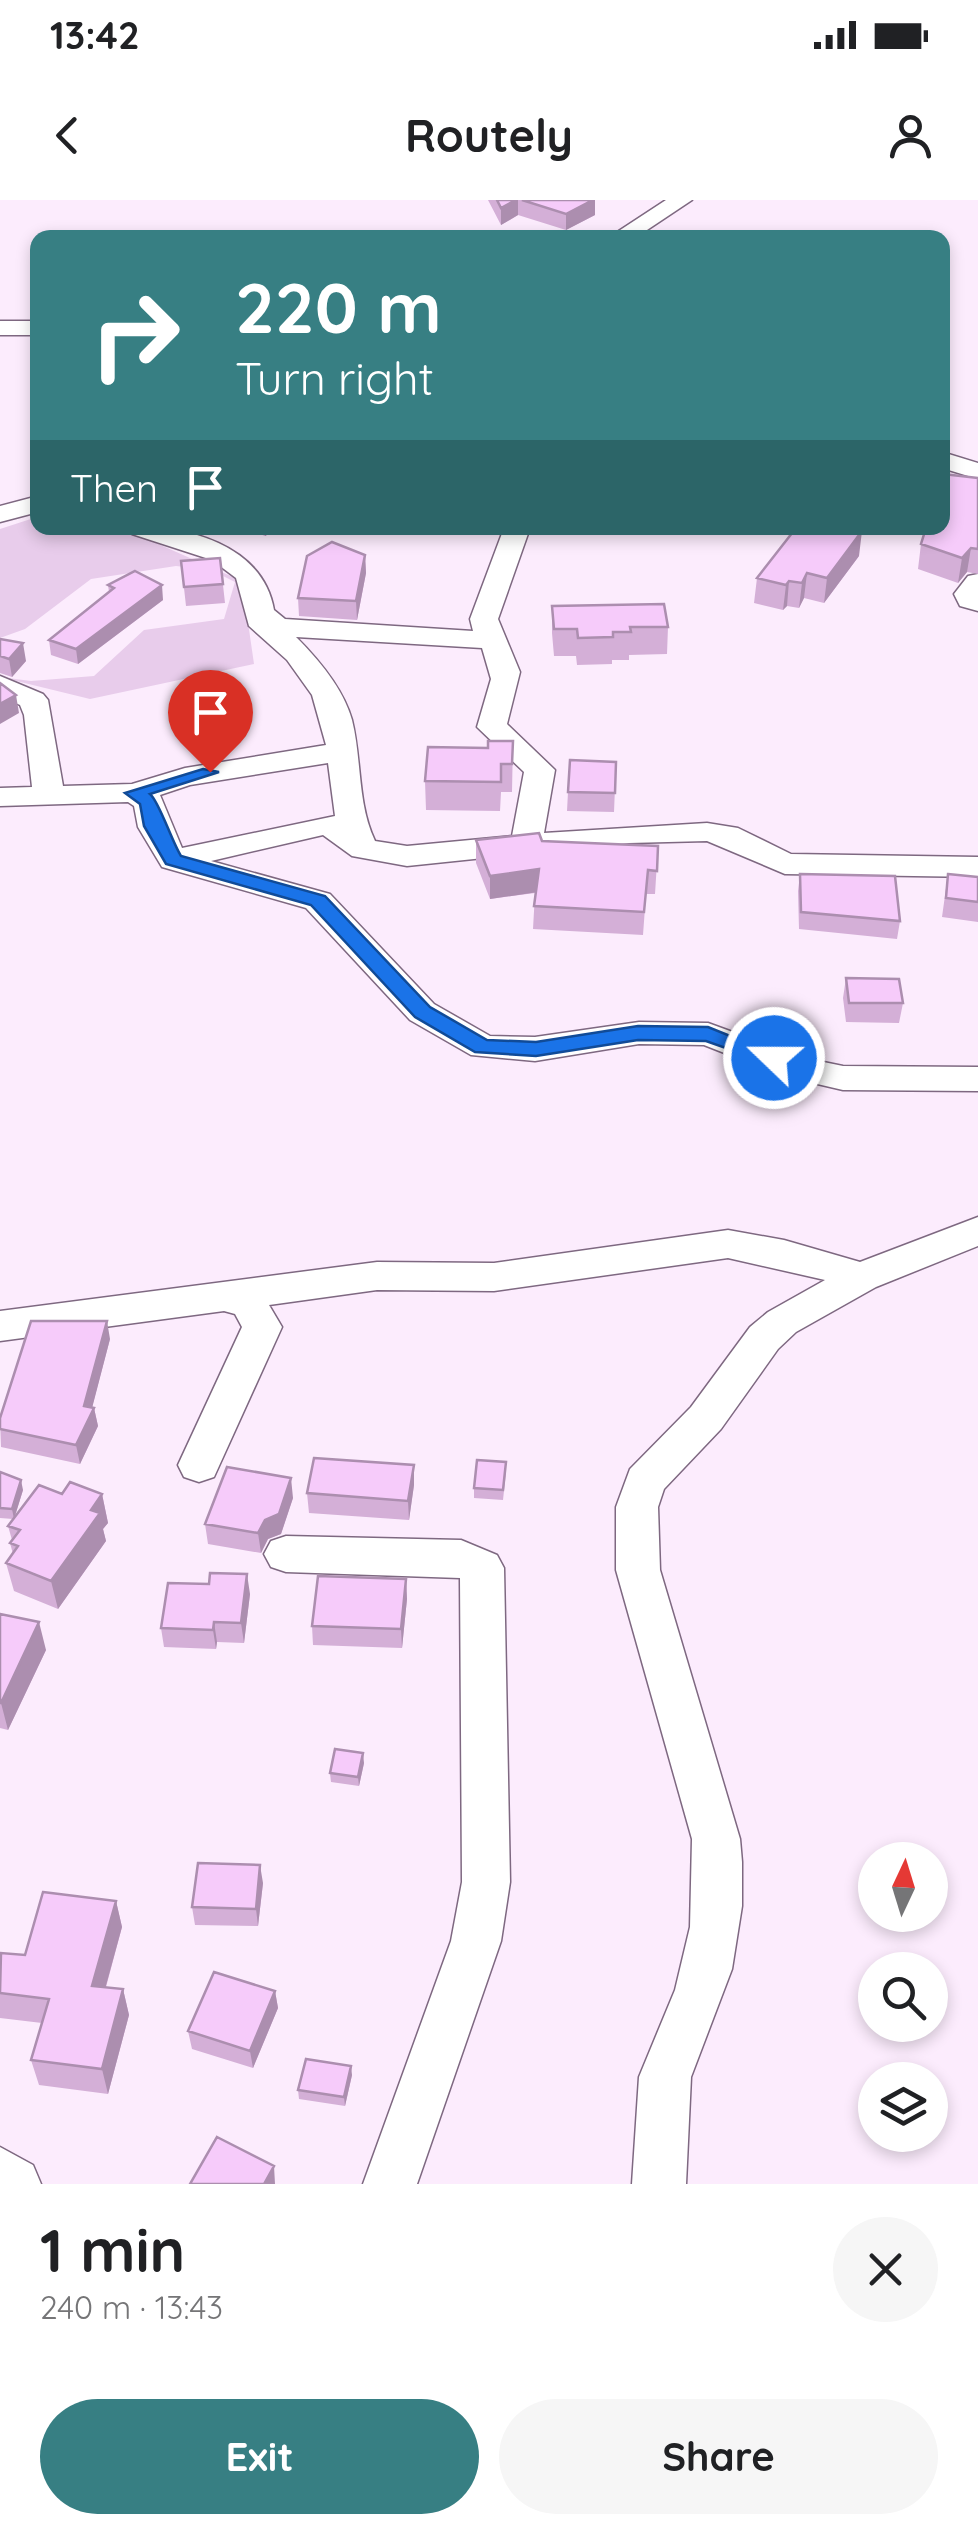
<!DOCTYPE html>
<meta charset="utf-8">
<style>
body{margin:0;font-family:Quicksand,sans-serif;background:#f6f6f6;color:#202124;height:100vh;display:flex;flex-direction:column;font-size:38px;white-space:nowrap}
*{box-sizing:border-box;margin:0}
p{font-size:32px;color:#757577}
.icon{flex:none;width:55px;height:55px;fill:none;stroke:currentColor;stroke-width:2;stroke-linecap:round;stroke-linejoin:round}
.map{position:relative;height:1984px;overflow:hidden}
.panel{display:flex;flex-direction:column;background:#fff;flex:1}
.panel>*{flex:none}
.guide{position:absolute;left:30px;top:30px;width:920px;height:305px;border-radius:20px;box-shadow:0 5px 15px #0003;background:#377f83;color:#fff;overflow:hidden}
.needle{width:65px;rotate:4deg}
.fabs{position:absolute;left:858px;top:1642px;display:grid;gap:20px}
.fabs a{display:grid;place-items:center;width:90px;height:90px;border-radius:50%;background:#fff;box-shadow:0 5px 15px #0003;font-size:50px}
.pin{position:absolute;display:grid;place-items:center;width:85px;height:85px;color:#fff;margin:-102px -42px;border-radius:50% 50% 50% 0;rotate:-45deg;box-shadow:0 0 10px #0007}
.pin .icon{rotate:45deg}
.me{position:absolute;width:110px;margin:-55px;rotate:292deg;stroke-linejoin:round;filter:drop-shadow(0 0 8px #0008)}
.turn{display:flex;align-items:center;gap:35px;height:210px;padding:0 40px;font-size:45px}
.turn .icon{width:130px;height:130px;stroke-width:2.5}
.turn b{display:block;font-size:70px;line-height:85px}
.then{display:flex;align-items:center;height:95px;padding:0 40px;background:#0003;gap:20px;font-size:38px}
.round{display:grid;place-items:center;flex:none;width:105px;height:105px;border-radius:52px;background:#f6f6f6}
.overview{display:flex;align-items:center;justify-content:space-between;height:170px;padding:0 40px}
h1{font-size:60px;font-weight:800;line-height:75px}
.cta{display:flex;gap:20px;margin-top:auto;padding:20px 40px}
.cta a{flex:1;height:115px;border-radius:60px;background:#377f83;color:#fff;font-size:40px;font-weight:800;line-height:115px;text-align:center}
.cta a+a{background:#f6f6f6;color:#202124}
.status{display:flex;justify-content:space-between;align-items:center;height:70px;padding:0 50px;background:#fff;direction:ltr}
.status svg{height:28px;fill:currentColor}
header{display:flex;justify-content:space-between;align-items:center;height:130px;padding:0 40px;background:#fff;font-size:45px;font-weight:800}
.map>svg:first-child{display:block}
.green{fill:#e8cceb}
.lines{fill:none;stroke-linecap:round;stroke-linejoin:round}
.minor-casing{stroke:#7e6881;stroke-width:3}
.minor{fill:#fff;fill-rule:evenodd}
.wall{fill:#d4afd7}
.shaded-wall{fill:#ac8eaf}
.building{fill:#f6cbfa;stroke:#ac8eaf;stroke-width:2.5}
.route{fill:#1a73e8;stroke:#114b97;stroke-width:2.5}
</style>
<div class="status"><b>13:42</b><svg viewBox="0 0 49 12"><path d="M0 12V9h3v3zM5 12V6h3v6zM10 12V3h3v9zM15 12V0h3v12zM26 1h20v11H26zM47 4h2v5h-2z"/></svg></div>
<header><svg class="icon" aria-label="back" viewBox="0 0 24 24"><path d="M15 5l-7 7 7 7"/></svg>Routely<svg class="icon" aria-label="person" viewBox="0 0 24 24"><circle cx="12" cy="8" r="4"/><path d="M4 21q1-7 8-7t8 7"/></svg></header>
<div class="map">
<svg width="978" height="1984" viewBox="0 0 978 1984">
<rect width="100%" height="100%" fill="#fcecfd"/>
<path class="green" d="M37 317 38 328H122L242 381 254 464 90 499 0 477 31 481 94 476 144 430 224 419 235 382 211 370 176 366 91 379 25 429 0 438V329Z"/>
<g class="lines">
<defs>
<path id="minor" d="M666 0H692L635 38H608Z
M0 121H38V135H0Z
M942 252 978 263V279L942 268Z
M38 296V312L0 322V306Z
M128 328C186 324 263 345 274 410L285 419 473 431 470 419 504 328H530L498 419 520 472 507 524 555 570 544 633 707 623 738 628 791 654 978 657V677L785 674 707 641 629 643 407 666 352 656 323 635 211 661 330 694 434 804 490 836 535 837 639 822 708 823 804 858 843 866 978 867V891L843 890 783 876 704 845 639 844 535 861 471 855 410 820 306 708 162 667 138 627 134 606 128 602 0 606V588L32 587 24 515 20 505 0 496V476L43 494 48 500 63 586 132 584 185 568 326 545 312 495 287 460 249 426 236 378 212 360 132 334ZM296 437 482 448 491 479 477 527 524 572 512 636 407 646 375 641C357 603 362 560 352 520 343 488 319 460 296 437ZM328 563 335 616 182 648 160 595 190 585Z
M978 374V411L960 406 954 394 968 376Z
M978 1017V1046L876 1087 796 1132 778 1149 721 1229 664 1289 658 1307 660 1370 740 1639 742 1662V1706L732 1769 691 1877 686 1984H632L639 1877 675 1790 690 1727 692 1639 616 1370V1307L630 1269 691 1207 750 1127 768 1112 825 1080 728 1058 494 1091 377 1090 269 1105 282 1127 214 1277 199 1282 184 1277 178 1265 242 1127 235 1114 224 1111 0 1141V1111L377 1062 494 1063 728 1030 784 1040 860 1062Z
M286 1336 461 1340 497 1355 504 1368 510 1682 501 1741 417 1984H363L451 1741 462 1682 460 1378 286 1372 271 1367 264 1354 271 1341Z
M0 1947 33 1965 41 1984H0Z"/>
</defs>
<use href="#minor" class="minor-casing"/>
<use href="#minor" class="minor"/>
</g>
<path class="wall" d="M488 0H595V15L566 30 518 15 501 25Z
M978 278V374L967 372 958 383 918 369 921 344Z
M244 328H280L265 336Z
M286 328H372L288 335Z
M365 355 366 373 357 420 299 416 298 398Z
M859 356 824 403 804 398 799 408 787 406 783 410 754 403 757 378Z
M220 358 225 403 186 406 181 361Z
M108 385 163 400 78 464 51 455 49 440 109 392Z
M552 406 668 427 667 454 629 455V460H612V464L577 465 576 456H554L552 433Z
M0 439 26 461 12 477 0 473Z
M513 541 512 592H501L500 611 426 610 425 581 488 548Z
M616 562 614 612 567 611 568 592Z
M476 640 658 646 655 694H646L643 735 533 729 535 693 490 699 476 663Z
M800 674 900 721 897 739 799 729 798 691Z
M948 674 978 677V722L942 717Z
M846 778 903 803 899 823 846 822 843 798Z
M110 1139 92 1207 94 1208 98 1226 80 1264 1 1247 0 1218Z
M414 1265V1285L409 1320 309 1313 307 1293Z
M0 1272 23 1290 15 1316 62 1294H102L108 1323 103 1329 106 1341 58 1409 14 1391 6 1363 13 1354 10 1343 12 1340 8 1326 13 1319 0 1318Z
M506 1272 503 1300 474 1298V1288Z
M293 1298 281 1334 268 1339 261 1353 208 1344 205 1324Z
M406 1379 407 1399 402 1448 313 1445 312 1426Z
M250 1394 244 1443 217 1442 216 1449 164 1447 161 1428Z
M0 1414 46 1450 8 1530 0 1528Z
M364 1563 359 1586 331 1582 330 1573Z
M263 1683 258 1726 195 1725 192 1707Z
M116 1701 122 1727 106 1787 123 1789 129 1815 108 1894 39 1885 31 1860 42 1823 0 1818V1757L25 1755Z
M275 1791 278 1808 253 1868 192 1849 188 1831Z
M352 1875 345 1906 299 1899 298 1890Z"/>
<path class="shaded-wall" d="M516 0H518V15L501 25V8Z
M593 0H595V15L566 30V14Z
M264 328H280L265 336Z
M862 331 859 356 824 403 827 378Z
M971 348 967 372 958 383 962 358Z
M365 355 366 373 357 420 356 401Z
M807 373 804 398 799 408 802 383Z
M789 381 787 406 783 410 786 385Z
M162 385 163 400 78 464 76 449Z
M23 443 26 461 12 477 9 459Z
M16 495 19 513 0 524V504Z
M539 669 538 692 490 699V676Z
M107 1121 110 1139 90 1216 94 1208 98 1226 80 1264 76 1245 84 1206Z
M414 1265V1285L409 1320 408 1301Z
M291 1278 293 1298 281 1334 268 1339 261 1353 258 1333Z
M21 1280 23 1290 14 1319 12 1309Z
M102 1294 108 1323 103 1329 106 1341 58 1409 51 1381 91 1310Z
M247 1374 250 1394 244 1443 241 1423Z
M406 1379 407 1399 402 1448 401 1429Z
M39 1422 46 1450 8 1530 1 1503Z
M214 1422 217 1442 216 1449 213 1430Z
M363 1553 364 1563 359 1586 358 1577Z
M260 1665 263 1683 258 1726 256 1709Z
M116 1701 122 1727 99 1811 92 1786Z
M123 1789 129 1815 108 1894 102 1869Z
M275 1791 278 1808 253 1868 250 1851Z
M351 1866 352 1875 345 1906 344 1897Z
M274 1966 275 1984H264Z"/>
<path class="building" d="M497 0H516L501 8Z
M522 0H593L566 14Z
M943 274 978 278V349L971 348 962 358 921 344 926 328H942Z
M796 328H845L862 331 827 378 807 373 802 383 789 381 786 385 757 378Z
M332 342 365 355 356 401 298 398 307 356Z
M220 358 223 384 184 387 181 361Z
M135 371 162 385 76 449 49 440 114 388 108 385Z
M664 404 668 427H630L631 432H613V437L578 438 577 429H554L552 406Z
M0 439 23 443 9 459 0 456Z
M0 483 16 495 0 504Z
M488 541H513L512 564H501V582L425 581 428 547 488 548Z
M570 560 616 562 615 593 568 592Z
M539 633 542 641 658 646 657 671 648 670 644 712 534 706 539 669 490 676 476 640Z
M800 674 895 676 900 721 801 712Z
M948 674 978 677V702L946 698Z
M846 778 899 779 903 803H849Z
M31 1121H107L84 1206 94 1208 76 1245 0 1229V1218Z
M314 1258 414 1265 408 1301 307 1293Z
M477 1260 506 1262 503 1290 474 1288Z
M227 1267 291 1278 279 1314 265 1320 258 1333 205 1324Z
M0 1272 21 1280 12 1309 0 1308Z
M70 1282 102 1294 91 1310 100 1313 51 1381 6 1363 18 1346 10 1343 20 1330 8 1326 39 1285 62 1294Z
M210 1373 247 1374 241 1423 214 1422 213 1430 161 1428 168 1383 209 1384Z
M318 1376 406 1379 401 1429 312 1426Z
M0 1414 39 1422 1 1503H0Z
M335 1549 363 1553 358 1577 330 1573Z
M198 1663 260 1665 256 1709 192 1707Z
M43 1692 116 1701 92 1786 123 1789 102 1869 31 1860 49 1799 0 1793 1 1753 25 1755Z
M214 1772 275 1791 250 1851 188 1831Z
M306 1859 351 1866 344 1897 298 1890Z
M217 1937 274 1966 264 1984H190Z"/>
<path class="route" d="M203 569 219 572 150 594C159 601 172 642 181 656L325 696 430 807 487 840 536 842 638 826 708 827 785 858 774 865 706 841 638 840 536 856 475 852 415 817 311 705 166 664 144 626 140 604 125 593Z"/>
</svg>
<div class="fabs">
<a><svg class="needle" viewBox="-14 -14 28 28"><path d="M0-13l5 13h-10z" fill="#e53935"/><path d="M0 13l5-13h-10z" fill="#757577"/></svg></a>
<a><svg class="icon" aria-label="search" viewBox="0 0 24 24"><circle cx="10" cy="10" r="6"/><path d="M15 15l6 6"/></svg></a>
<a><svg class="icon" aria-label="layers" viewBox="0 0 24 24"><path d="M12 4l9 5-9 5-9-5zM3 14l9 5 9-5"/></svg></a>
</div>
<div class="pin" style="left:210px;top:572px;background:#d93025"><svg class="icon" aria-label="arrive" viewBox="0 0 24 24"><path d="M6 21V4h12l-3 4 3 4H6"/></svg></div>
<svg class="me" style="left:774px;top:858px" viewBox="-20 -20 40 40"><circle r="17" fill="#1a73e8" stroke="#fff" stroke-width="3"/><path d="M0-11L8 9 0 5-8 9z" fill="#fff"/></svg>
<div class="guide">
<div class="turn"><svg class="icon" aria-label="right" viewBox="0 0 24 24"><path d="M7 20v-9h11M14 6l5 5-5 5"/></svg><div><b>220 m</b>Turn right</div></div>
<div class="then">Then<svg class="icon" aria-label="arrive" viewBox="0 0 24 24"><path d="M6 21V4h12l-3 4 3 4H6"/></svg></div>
</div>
</div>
<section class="panel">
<div class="overview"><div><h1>1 min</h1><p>240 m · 13:43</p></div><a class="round"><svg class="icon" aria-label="close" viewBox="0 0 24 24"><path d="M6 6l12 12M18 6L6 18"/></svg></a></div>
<div class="cta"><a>Exit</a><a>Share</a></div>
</section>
